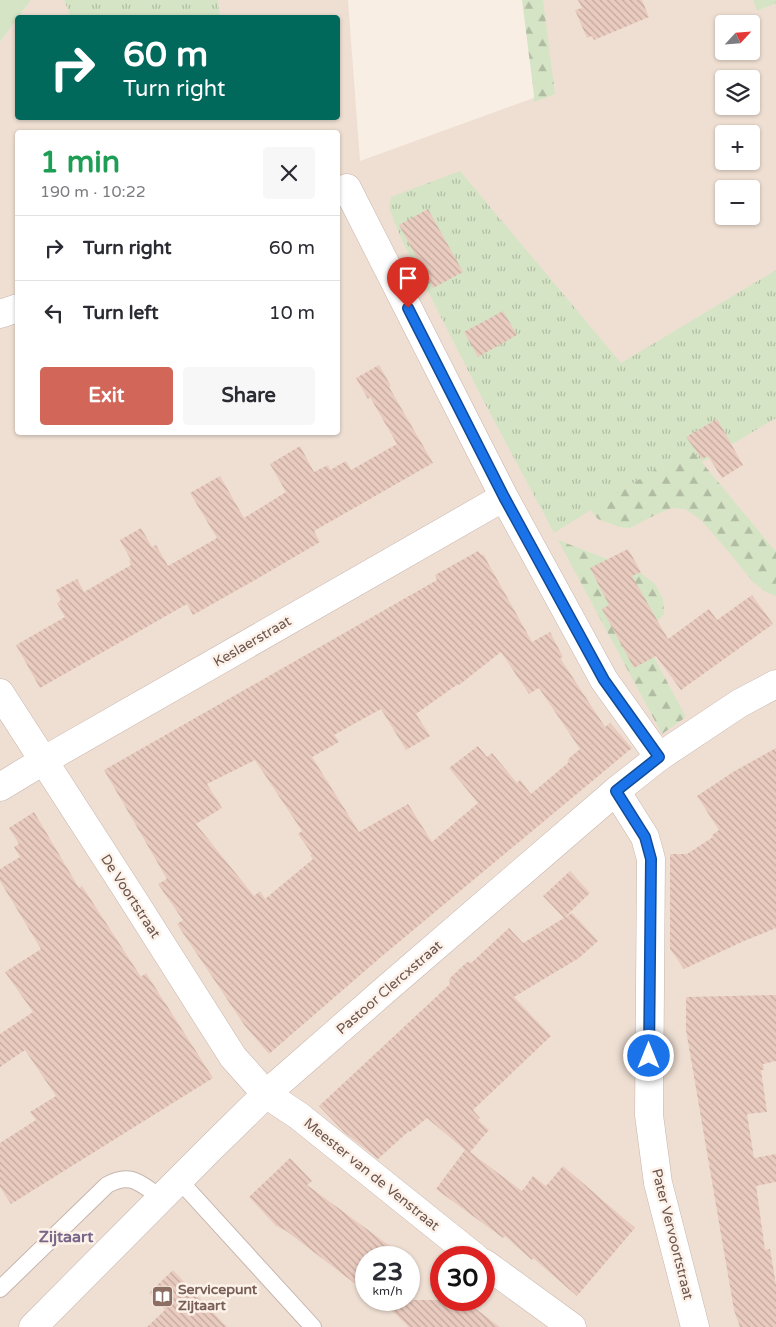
<!DOCTYPE html>
<meta charset="utf-8">
<style>
body{margin:0;font-family:"Varela Round",sans-serif;background:#f7f7f7;color:#2b2b33;height:100vh;display:flex;flex-direction:column;font-size:19px;white-space:nowrap}
*{box-sizing:border-box;margin:0}
p{font-size:16px;color:#7c7c81}
.icon{flex:none;width:28px;height:28px;fill:none;stroke:currentColor;stroke-width:2;stroke-linecap:round;stroke-linejoin:round}
.map{position:relative;flex:1;overflow:hidden}
.panel{position:absolute;left:15px;top:130px;width:325px;height:305px;display:flex;flex-direction:column;background:#fff;border-radius:5px;box-shadow:0 1px 4px #0004}
.panel>*{flex:none}
.banner{position:absolute;left:15px;top:15px;width:325px;height:105px;border-radius:5px;box-shadow:0 1px 4px #0004;background:#00695c;color:#fff;overflow:hidden}
.needle{width:32px;rotate:64deg}
.controls{position:absolute;left:715px;top:15px;display:grid;gap:10px}
.controls a{display:grid;place-items:center;width:45px;height:45px;border-radius:5px;background:#fff;box-shadow:0 1px 4px #0004;font-size:25px}
.speed{position:absolute;left:355px;top:1246px;display:flex;gap:10px;font-size:25px;font-weight:700;text-align:center}
.speed>*{display:grid;place-content:center;width:65px;height:65px;border-radius:50%;background:#fff;box-shadow:0 1px 4px #0004;line-height:1}
.speed small{font-size:12px;font-weight:400}
.speed .limit{border:8px solid #d22;background:#fff;color:#111}
.pin{position:absolute;display:grid;place-items:center;width:42px;height:42px;color:#fff;margin:-51px -21px;border-radius:50% 50% 50% 0;rotate:-45deg;box-shadow:0 0 5px #0007}
.pin .icon{rotate:45deg}
.me{position:absolute;width:55px;margin:-28px;rotate:0deg;stroke-linejoin:round;filter:drop-shadow(0 0 4px #0008)}
.turn{display:flex;align-items:center;gap:18px;height:105px;padding:0 25px;font-size:22px}
.turn .icon{width:65px;height:65px;stroke-width:2.5}
.turn b{display:block;font-size:35px;line-height:42px}
.round{display:grid;place-items:center;flex:none;width:52px;height:52px;border-radius:5px;background:#f7f7f7}
.head{display:flex;align-items:center;justify-content:space-between;height:85px;padding:0 25px}
h1{font-size:30px;font-weight:800;line-height:38px;color:#1e9e55}
.action{display:flex;gap:10px;margin-top:auto;padding:10px 25px}
.action a{flex:1;height:58px;border-radius:5px;background:#d26659;color:#fff;font-size:20px;font-weight:800;line-height:58px;text-align:center}
.action a+a{background:#f7f7f7;color:#2b2b33}
ul{padding:0;list-style:none}
li{display:flex;align-items:center;gap:15px;height:65px;padding:0 25px;border-top:1px solid #e1e1e2}
li div{flex:1}
li b{display:block;font-size:19px}
li em{font-style:normal}
.map>svg:first-child{display:block}
.residential{fill:#efdfd3;fill-rule:evenodd}
.grass{fill:url(#grass-tufts)}
.forest{fill:url(#forest-firs)}
.green{fill:#d5e4c5}
.building{fill:url(#building-back-hatch);fill-rule:evenodd}
.lines{fill:none;stroke-linecap:round;stroke-linejoin:round}
.service-casing{stroke:#c7b5ac;stroke-width:18}
.minor-casing{stroke:#c7b5ac;stroke-width:29}
.tertiary-casing{stroke:#c7b5ac;stroke-width:29}
.service{stroke:#fff;stroke-width:16}
.minor{stroke:#fff;stroke-width:28}
.tertiary{stroke:#fff;stroke-width:28}
.route-casing{stroke:#114b97;stroke-width:12}
.route{stroke:#1a73e8;stroke-width:9}
.labels{text-anchor:middle;stroke-width:5;stroke-linejoin:round;paint-order:stroke}
.street-label{font-size:14px;fill:#6d554d;stroke:#fcf2e9}
.education-label{font-size:14px;font-weight:bold;fill:#785e54;stroke:#fcf2e9;text-anchor:start}
.quarter-label{font-size:16px;font-weight:bold;fill:#796689;stroke:#fcf2e9}
</style>
<div class="map">
<svg width="776" height="1327" viewBox="0 0 776 1327">
<defs>
<pattern id="grass-tufts" width="24" height="20" patternUnits="userSpaceOnUse" patternTransform="scale(1.25)"><rect width="24" height="20" fill="#d5e4c5"/><path d="M3 7l-1-3M5 7V3M7 7l1-3M15 17l-1-3M17 17v-4M19 17l1-3" fill="none" stroke="#b1bca2"/></pattern>
<pattern id="forest-firs" width="22" height="20" patternUnits="userSpaceOnUse" patternTransform="scale(1.25)"><rect width="22" height="20" fill="#d5e4c5"/><path d="M5 1l3.5 6h-7zM16 11l3.5 6h-7z" fill="#b1bca2"/></pattern>
<pattern id="building-back-hatch" width="6" height="6" patternUnits="userSpaceOnUse" patternTransform="scale(1.25)"><rect width="6" height="6" fill="#eacbbf"/><path d="M-1 5l2 2M0 0l6 6M5-1l2 2" fill="none" stroke="#c2a89d"/></pattern>
</defs>
<rect width="100%" height="100%" fill="#f8eee4"/>
<path class="residential" d="M31 0H64L72 18H18Z
M162 0H348L360 161 542 95 533 0H776V1327H0V42L17 18 18 118H338V18L166 17ZM724 24H751V51H724ZM724 79H751V106H724ZM18 132H338V432H18ZM724 134H751V161H724ZM724 189H751V216H724ZM366 1258H409V1300H366ZM441 1258H484V1300H441Z"/>
<path class="grass" d="M64 0H218L220 17H71Z
M460 171 621 363 776 270V418L702 462 690 448 554 533 482 398 401 238 389 208 391 197Z"/>
<path class="forest" d="M522 0H543L555 94 534 102V95Z
M753 0H776V3L757 11Z
M690 448 776 552V596L766 592 753 582 733 557 701 520 685 509 672 508 659 513 630 528 619 527 598 519 590 510Z
M558 540 638 571 655 584 663 599 664 614 655 624 651 652 686 717 662 734Z"/>
<path class="green" d="M0 0H31L0 42Z"/>
<path class="building" d="M578 0H642L649 17 594 40 592 36 587 38 575 10 582 8Z
M428 209 463 272 433 288 399 225Z
M503 311 517 335 478 357 464 332Z
M379 365 391 386 389 387 433 463 314 531 320 542 255 580 193 615 187 604 40 688 16 645 65 617 57 603 61 600 56 590 77 579 84 592 131 565 129 561 131 560 120 540 141 528 152 547 156 545 168 566 217 538 190 493 220 476 244 518 286 492 270 464 300 446 314 472 328 465 330 470 346 461 351 470 397 444 370 397 368 399 356 378Z
M717 419 743 465 722 478 708 456 702 459 686 437Z
M628 549 641 572 632 576 668 639 709 609 717 620 752 595 773 624 681 690 656 656 634 668 602 609 609 605 590 568Z
M478 551 481 555 483 554 532 642 550 632 563 657 560 658 605 727 610 723 632 748 381 957 269 1054 245 1026 177 924 183 920 158 884 167 879 104 770 437 580 435 575ZM501 652 529 694 539 688 580 749 567 760 569 762 531 794 520 780 517 783 492 753 487 757 478 746 449 768 478 803 432 842 408 804 359 832 312 757 339 742 334 735 381 709 406 750 430 736 416 714 458 684 459 685ZM255 760 302 831 298 834 312 854 310 855 313 859 265 899 260 891 254 896 196 824 222 808 207 784Z
M776 748V928L744 941 684 969 670 949V854H687L713 837 712 835 719 830 697 796 733 772Z
M34 812 79 888 82 886 141 977 146 973 213 1078 11 1204 0 1187V1143L36 1120 30 1112 56 1096 25 1050 0 1067V1034L33 1012 5 972 41 949 0 881V869L20 857 14 847 19 844 9 828Z
M570 871 590 893 564 918 543 896Z
M572 913 598 941 579 958 514 997 551 1036 473 1110 480 1118 478 1120 489 1130 470 1152 522 1191 533 1176 546 1186 563 1166 635 1228 577 1296 533 1258 532 1260 505 1236 503 1238 436 1189 465 1150 427 1118 410 1132 409 1131 378 1159 344 1132 319 1106 450 984 449 979 467 962 471 963 509 928 523 943Z
M776 995V1061L763 1064 764 1070H761L767 1112 747 1114 754 1158 776 1154V1182L756 1186 765 1250 770 1249 776 1285V1327H740L734 1310 686 1030V997Z
M290 1158 312 1181 307 1185 406 1258H366V1292L285 1230 276 1226 249 1197Z
M173 1270 227 1327H147L165 1310 149 1293Z
M380 1300H464L500 1327H409Z"/>
<g class="lines">
<defs>
<path id="service" d="M179 1180 313 1327
M0 1289 107 1185C132 1171 141 1185 162 1198"/>
<path id="minor" d="M338 192 347 188 504 497 604 680 659 757
M0 314 18 308
M0 693 129 893 233 1057 266 1094 299 1116 476 1258
M0 787 43 761 504 497
M616 791 645 837 651 859 649 1115 658 1183 695 1327
M484 1263 572 1327"/>
<path id="tertiary" d="M33 1327 210 1149 266 1094 385 990 616 791 659 757 740 703 776 684"/>
</defs>
<use href="#service" class="service-casing"/>
<use href="#minor" class="minor-casing"/>
<use href="#tertiary" class="tertiary-casing"/>
<use href="#service" class="service"/>
<use href="#minor" class="minor"/>
<use href="#tertiary" class="tertiary"/>
</g>
<g class="lines">
<defs>
<path id="route" d="M408 308 504 497 604 680 659 757 616 791 645 837 651 859 649 1056"/>
</defs>
<use href="#route" class="route-casing"/>
<use href="#route" class="route"/>
</g>
<defs>
<symbol id="library-square" viewBox="-11 -11 22 22"><rect x="-9" y="-9" width="18" height="18" rx="4" fill="#8d6e63" stroke="#fcf2e9"/><path d="M-6-4Q-3-5.5-.7-3.5V5Q-3 3-6 4ZM6-4Q3-5.5 .7-3.5V5Q3 3 6 4Z" fill="#fff"/></symbol>
</defs>
<g fill-rule="evenodd">
<use href="#library-square" x="150" y="1284" width="25" height="25"/>
</g>
<g class="labels">
<g class="street-label">
<text transform="translate(252 641) rotate(-30)" y="5">Keslaerstraat</text>
<text transform="translate(131 896) rotate(57)" y="5">De Voortstraat</text>
<text transform="translate(389 987) rotate(-41)" y="5">Pastoor Clercxstraat</text>
<text transform="translate(372 1174) rotate(39)" y="5">Meester van de Venstraat</text>
<text transform="translate(673 1234) rotate(76)" y="5">Pater Vervoortstraat</text>
</g>
<g class="education-label">
<text x="178" y="1294">Servicepunt<tspan x="178" dy="16">Zijtaart</tspan></text>
</g>
<g class="quarter-label">
<text x="66" y="1242">Zijtaart</text>
</g>
</g>
</svg>
<div class="controls">
<a><svg class="needle" viewBox="-14 -14 28 28"><path d="M0-13l5 13h-10z" fill="#e53935"/><path d="M0 13l5-13h-10z" fill="#7c7c81"/></svg></a>
<a><svg class="icon" aria-label="layers" viewBox="0 0 24 24"><path d="M12 4l9 5-9 5-9-5zM3 14l9 5 9-5"/></svg></a>
<a>+</a>
<a>−</a>
</div>
<div class="speed"><div>23<small>km/h</small></div><div class="limit">30</div></div>
<div class="pin" style="left:408px;top:308px;background:#d93025"><svg class="icon" aria-label="arrive" viewBox="0 0 24 24"><path d="M6 21V4h12l-3 4 3 4H6"/></svg></div>
<svg class="me" style="left:649px;top:1056px" viewBox="-20 -20 40 40"><circle r="17" fill="#1a73e8" stroke="#fff" stroke-width="3"/><path d="M0-11L8 9 0 5-8 9z" fill="#fff"/></svg>
<div class="banner">
<div class="turn"><svg class="icon" aria-label="right" viewBox="0 0 24 24"><path d="M7 20v-9h11M14 6l5 5-5 5"/></svg><div><b>60 m</b>Turn right</div></div>
</div>
<section class="panel">
<div class="head"><div><h1>1 min</h1><p>190 m · 10:22</p></div><a class="round"><svg class="icon" aria-label="close" viewBox="0 0 24 24"><path d="M6 6l12 12M18 6L6 18"/></svg></a></div>
<ul>
<li><svg class="icon" aria-label="right" viewBox="0 0 24 24"><path d="M7 20v-9h11M14 6l5 5-5 5"/></svg><div><b>Turn right</b></div><em>60 m</em></li>
<li><svg class="icon" aria-label="left" viewBox="0 0 24 24"><path d="M17 20v-9H6M10 6l-5 5 5 5"/></svg><div><b>Turn left</b></div><em>10 m</em></li>
</ul>
<div class="action"><a>Exit</a><a>Share</a></div>
</section>
</div>
